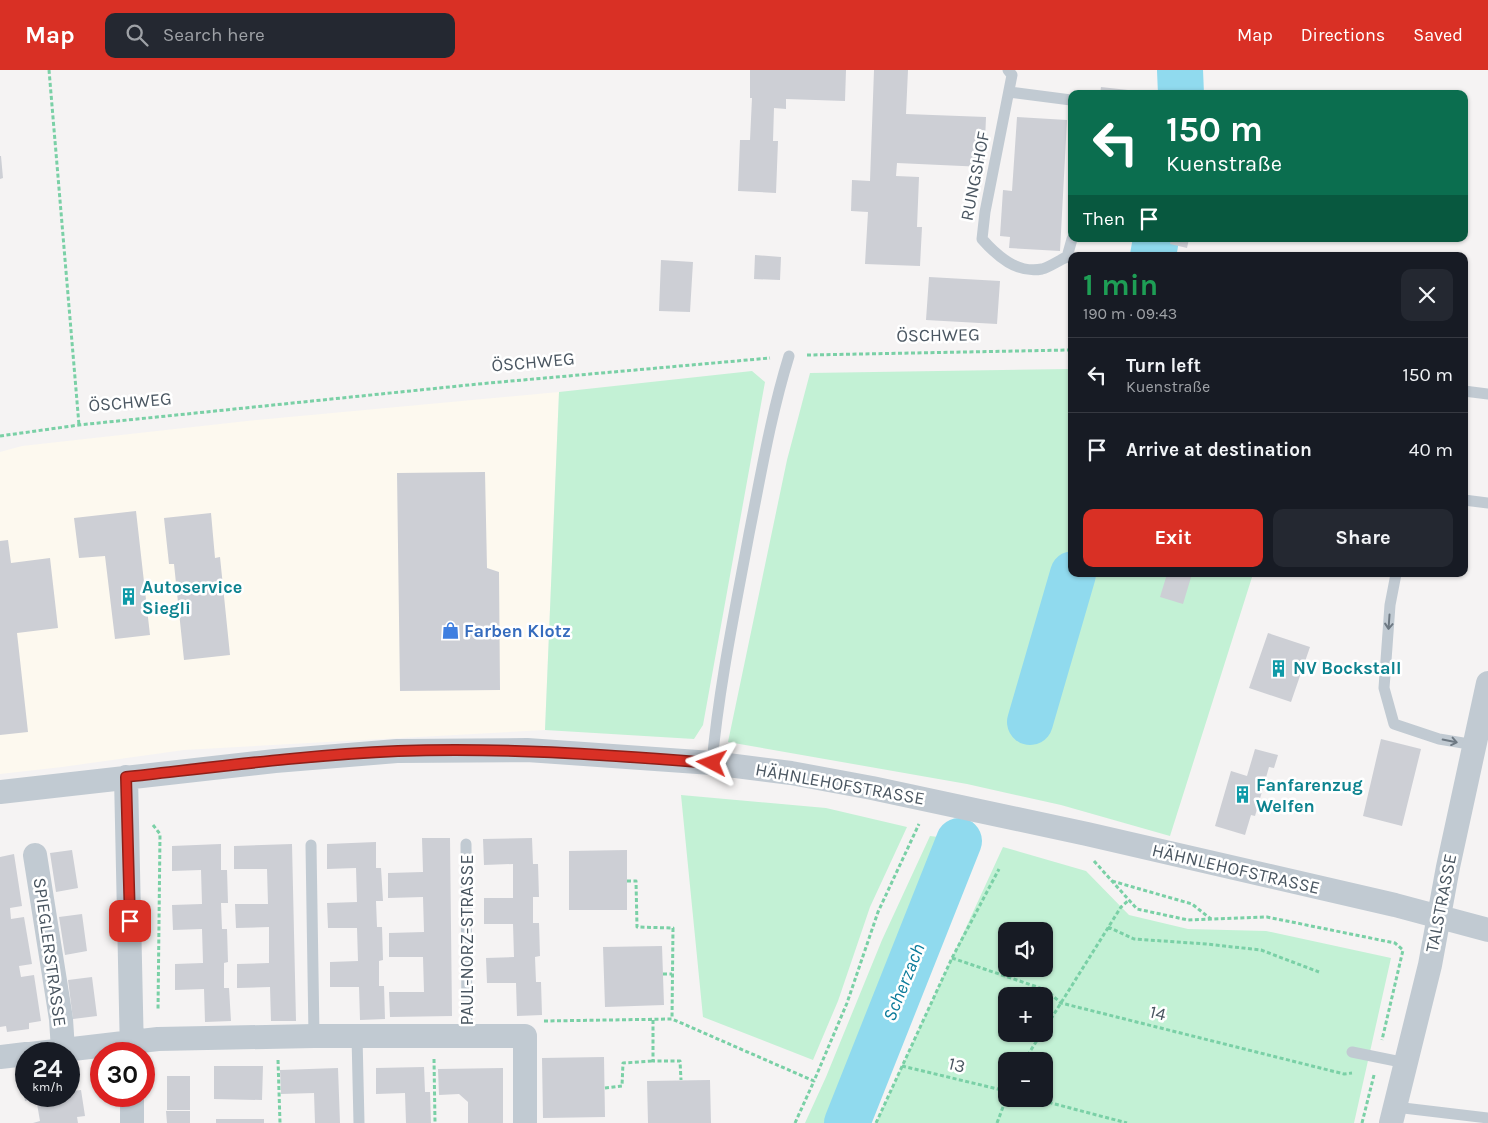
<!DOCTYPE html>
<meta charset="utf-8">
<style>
body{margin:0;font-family:Karla,sans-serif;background:#242831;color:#f1f3f6;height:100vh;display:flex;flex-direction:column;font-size:19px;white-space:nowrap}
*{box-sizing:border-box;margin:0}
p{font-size:16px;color:#9ea1a6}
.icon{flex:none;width:28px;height:28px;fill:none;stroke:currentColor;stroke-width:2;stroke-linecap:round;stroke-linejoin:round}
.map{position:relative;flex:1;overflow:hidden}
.drawer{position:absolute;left:1068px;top:182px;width:400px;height:325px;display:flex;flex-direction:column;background:#171b24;border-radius:10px;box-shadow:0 1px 4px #0004}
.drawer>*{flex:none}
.banner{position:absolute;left:1068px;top:20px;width:400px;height:152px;border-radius:10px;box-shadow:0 1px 4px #0004;background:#0b6e4f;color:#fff;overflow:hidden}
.fabs{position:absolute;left:998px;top:852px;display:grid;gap:10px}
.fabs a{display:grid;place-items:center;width:55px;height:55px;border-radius:10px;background:#171b24;box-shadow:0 1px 4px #0004;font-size:25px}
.speed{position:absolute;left:15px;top:972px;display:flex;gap:10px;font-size:25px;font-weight:700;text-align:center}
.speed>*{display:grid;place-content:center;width:65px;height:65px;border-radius:50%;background:#171b24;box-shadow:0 1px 4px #0004;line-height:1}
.speed small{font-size:12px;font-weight:400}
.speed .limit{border:8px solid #d22;background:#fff;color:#111}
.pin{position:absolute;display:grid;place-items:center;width:42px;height:42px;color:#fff;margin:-21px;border-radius:10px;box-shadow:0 2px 8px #0006}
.me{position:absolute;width:55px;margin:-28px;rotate:274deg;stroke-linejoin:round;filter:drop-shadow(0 0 4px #0008)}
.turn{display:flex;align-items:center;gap:18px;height:105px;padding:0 15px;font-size:22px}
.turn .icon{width:65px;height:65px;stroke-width:2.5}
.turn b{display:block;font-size:35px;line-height:42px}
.then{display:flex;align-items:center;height:48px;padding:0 15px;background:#0003;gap:10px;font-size:19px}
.round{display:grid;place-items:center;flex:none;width:52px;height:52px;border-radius:10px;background:#242831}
.head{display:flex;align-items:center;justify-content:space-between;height:85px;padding:0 15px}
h1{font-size:30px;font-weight:700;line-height:38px;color:#1e9e55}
.cta{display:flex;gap:10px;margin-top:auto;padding:10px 15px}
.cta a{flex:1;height:58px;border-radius:10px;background:#d93025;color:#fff;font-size:20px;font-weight:700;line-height:58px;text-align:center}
.cta a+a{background:#242831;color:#f1f3f6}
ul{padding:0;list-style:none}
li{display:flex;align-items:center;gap:15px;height:75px;padding:0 15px;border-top:1px solid #363941}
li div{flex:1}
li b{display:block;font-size:19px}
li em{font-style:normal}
header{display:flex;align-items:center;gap:30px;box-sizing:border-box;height:70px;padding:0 25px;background:#d93025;color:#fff}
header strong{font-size:24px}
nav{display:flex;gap:28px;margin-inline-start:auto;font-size:18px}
.search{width:350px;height:45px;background:#242831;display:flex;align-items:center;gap:12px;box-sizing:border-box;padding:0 18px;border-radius:10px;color:#9ea1a6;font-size:19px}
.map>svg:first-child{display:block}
.commercial{fill:#fdf9ef}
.green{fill:#c3f1d5;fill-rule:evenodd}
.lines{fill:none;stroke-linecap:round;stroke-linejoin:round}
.river{stroke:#90daee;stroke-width:46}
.building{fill:#cdcfd5}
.path{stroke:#7ad0a6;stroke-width:3;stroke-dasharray:4 2.5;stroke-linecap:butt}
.lane{stroke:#c1cad2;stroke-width:11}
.street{stroke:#c1cad2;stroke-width:24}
.oneway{stroke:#6e7983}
.route-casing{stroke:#8d1f18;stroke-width:12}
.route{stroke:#d93025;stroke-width:9}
.labels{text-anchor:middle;stroke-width:5;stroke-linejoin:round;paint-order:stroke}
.street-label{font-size:18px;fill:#4a5661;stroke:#fff}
.culture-label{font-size:18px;font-weight:bold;fill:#0d838f;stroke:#fff;text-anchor:start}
.shop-label{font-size:18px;font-weight:bold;fill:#366cbe;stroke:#fff;text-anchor:start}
.water-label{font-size:19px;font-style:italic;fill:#0c7c9b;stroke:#fff}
</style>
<header>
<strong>Map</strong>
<div class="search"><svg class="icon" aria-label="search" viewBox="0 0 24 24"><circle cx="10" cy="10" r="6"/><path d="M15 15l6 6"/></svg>Search here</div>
<nav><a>Map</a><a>Directions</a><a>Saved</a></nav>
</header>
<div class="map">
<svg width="1488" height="1053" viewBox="0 0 1488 1053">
<rect width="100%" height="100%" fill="#f5f3f3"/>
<path class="commercial" d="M559 322 545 660 184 680 62 697 0 704V382L22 376 257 350Z"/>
<path class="green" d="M1159 0H1195L1194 24H1158Z
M1136 169H1171L1167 186H1132Z
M1071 299V504H1253L1170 766 1061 735 967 714 728 672 787 390 810 303Z
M752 301 765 312 703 655 694 669 545 660 559 322Z
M681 725 826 738 907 757 870 837 838 931 813 990 703 947Z
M930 766 972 771 851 1053H805L826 1007 882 870Z
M1003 777 1086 801 1129 845 1188 859 1266 861 1391 888 1354 1053H876ZM1006 861H1044V899H1006ZM1006 926H1044V964H1006ZM1006 991H1044V1029H1006Z"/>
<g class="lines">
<path class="river" d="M1180 0 1181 24
M1153 186 1156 169
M1030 652 1073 504
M847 1053 959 771"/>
</g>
<path class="building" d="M750 0H846L845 31 786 29V39L774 38 773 71H778L776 123 738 121 740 70H750L752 28H750Z
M874 0H908L906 44 986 47 984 97 897 93 896 106 919 107 917 157H922L920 196 865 194 868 142 851 141 852 110 870 111Z
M1101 17 1137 21V24H1100Z
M1017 47 1067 50 1060 181 1009 178 1010 167 1000 166 1003 120 1012 121Z
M0 86H1L3 108 0 109Z
M1171 169H1189L1187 178 1170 174Z
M755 185 781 187 780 210 754 209Z
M661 190 693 192 690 242 659 241Z
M929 207 1000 211 997 254 926 250Z
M485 402 487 498 499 502 500 620 400 621 397 403Z
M136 441 150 565 115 569 105 486 79 488 74 448Z
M211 443 215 488 220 487 230 585 184 590 174 494H169L164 448Z
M8 470 11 493 50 488 58 558 17 563 28 662 0 665V471Z
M1167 504H1192L1183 534 1160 527Z
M1268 563 1310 577 1291 632 1249 618Z
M1381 669 1421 679 1402 756 1363 746Z
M1255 679 1278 685 1274 698 1269 697 1255 746 1251 745 1245 765 1215 756 1231 701 1247 706Z
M422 768H450L452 946 390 947 389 922H424L423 887H389V863L424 862 423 827 388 828V803L423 802Z
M532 768 533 794H538L539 827H533V853H539L540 886 535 887 536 912H541L542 945 517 946 516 913H487L486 888 514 887 513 854H484V828H513V794L484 795 483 769Z
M376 772V798H381L383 831H376L377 857H382L383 890 379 891V916H384L385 949 360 950 359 917H330V892L358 891 357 858H328L327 833 357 832 356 798 327 799V774Z
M221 774V800H227L228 833H221L222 859H227L228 892 224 893V918H229L231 951 205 952 204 919 175 920V894L203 893 202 859 173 860 172 835 202 834 201 800 172 801V776Z
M292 774 296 951H271L270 917 237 918V894L269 893V857L236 858 235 834H268L267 799H234V776Z
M72 780 78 818 56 822 50 783Z
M627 780V840H569V781Z
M14 784 22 836 10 838 11 849 24 847 32 894 19 896 21 907 34 905 41 951 29 953V959L7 962 6 956 0 957V787Z
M82 844 87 881 65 885 59 847Z
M662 876 664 935 605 937 603 877Z
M92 907 97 946 73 949 68 910Z
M604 987 605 1047 543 1048 542 988Z
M214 996H263L262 1030 214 1029Z
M424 997 425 1022H430L431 1053H406L405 1023 376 1024V998Z
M338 998 340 1053H315L314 1023 281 1024 280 1000Z
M503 998V1053H468V1032L459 1024 439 1025 438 999Z
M69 1000 73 1021 81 1020 85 1046 77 1047 78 1053H33L40 1051 36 1028 25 1031 22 1008 26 1007V1026H69Z
M167 1006H190V1040H167Z
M710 1010 711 1053H648L647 1011Z
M166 1041H190V1053H167Z
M216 1049H264V1053H216Z"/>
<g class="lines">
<path class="path" d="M49 0 79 355
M807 285 1071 280
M0 366 79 355 478 314 770 288
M153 755 160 764 158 941
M1094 791 1137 839 1188 850 1267 847 1395 873 1403 880 1382 970
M627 811H636L637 857 673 858 672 949
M1112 811 1192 834 1211 849
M1108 857 1134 869 1206 874 1261 880 1319 902
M952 888 1046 920 1061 933 1344 1004 1352 1003
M663 904H672
M653 950V991H680L681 1010
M544 951 672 949 814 1011 847 933 878 842 919 754
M1044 960 1121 837 1129 830
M434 989 435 1053
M278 990 280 1053
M1024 991 1041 964
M902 996 1006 1021
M605 1018 622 1016 623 993 653 991
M1036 1029 1127 1053
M795 1053 814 1011
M876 1053 952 888 999 799
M997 1053 1006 1029
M1362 1053 1374 1005"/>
<path class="lane" d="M1008 0 1012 5 985 142 982 169C997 186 1017 204 1042 199 1050 197 1059 190 1067 187L1072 169
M1009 22 1071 30
M1464 321 1488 324
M1464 430 1488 433
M1396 504 1390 535 1384 618 1394 654 1439 669 1475 675
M712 693C719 616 735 540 749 464 761 404 771 344 789 286
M466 774 467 966
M311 775 314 966
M357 966 359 1053
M1352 982 1406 993
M1395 1037 1488 1048"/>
<path class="street" d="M126 707 132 984
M0 722 275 691 397 681 527 680 712 693 791 703 872 718 1087 764 1395 835 1488 860
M35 785 61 949 63 980
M30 984 158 969 314 966H525V1053
M0 987 26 984
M132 1026V1053
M1391 1053 1430 895 1448 797 1488 613"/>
</g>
<defs><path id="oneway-shaft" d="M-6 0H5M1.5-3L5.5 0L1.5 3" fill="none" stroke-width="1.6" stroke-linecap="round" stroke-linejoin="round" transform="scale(1.25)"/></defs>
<g class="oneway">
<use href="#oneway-shaft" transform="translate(1389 552) rotate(94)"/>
<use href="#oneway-shaft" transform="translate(1450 671) rotate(11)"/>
</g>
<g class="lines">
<defs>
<path id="route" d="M130 851 126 707C216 697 307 685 398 681 504 677 606 685 712 693"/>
</defs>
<use href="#route" class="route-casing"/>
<use href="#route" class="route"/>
</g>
<defs>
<symbol id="building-bare" viewBox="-9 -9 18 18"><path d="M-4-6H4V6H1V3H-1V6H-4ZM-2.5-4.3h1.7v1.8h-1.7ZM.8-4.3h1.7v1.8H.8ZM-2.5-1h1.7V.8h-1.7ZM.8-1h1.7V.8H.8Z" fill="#0f9aa8" stroke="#fff" stroke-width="2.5" paint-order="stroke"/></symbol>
<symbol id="shop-bare" viewBox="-9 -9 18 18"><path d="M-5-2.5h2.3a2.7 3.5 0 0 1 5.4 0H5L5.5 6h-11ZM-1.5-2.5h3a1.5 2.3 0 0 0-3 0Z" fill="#3f7fe0" stroke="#fff" stroke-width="2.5" paint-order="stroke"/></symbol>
</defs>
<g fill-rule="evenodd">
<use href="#building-bare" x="116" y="514" width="25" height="25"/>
<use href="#shop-bare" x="438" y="548" width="25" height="25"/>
<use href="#building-bare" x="1266" y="586" width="25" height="25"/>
<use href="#building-bare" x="1230" y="712" width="25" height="25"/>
</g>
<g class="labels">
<g class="street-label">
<text transform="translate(975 106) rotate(-79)" y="6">RUNGSHOF</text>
<text transform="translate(938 265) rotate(-1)" y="6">ÖSCHWEG</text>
<text transform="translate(533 292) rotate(-5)" y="6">ÖSCHWEG</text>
<text transform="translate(130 332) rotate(-5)" y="6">ÖSCHWEG</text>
<text transform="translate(840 714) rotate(10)" y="6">HÄHNLEHOFSTRASSE</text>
<text transform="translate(1236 799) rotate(13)" y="6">HÄHNLEHOFSTRASSE</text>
<text transform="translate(1441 833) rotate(-79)" y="6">TALSTRASSE</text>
<text transform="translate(467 870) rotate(-90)" y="6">PAUL-NORZ-STRASSE</text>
<text transform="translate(50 882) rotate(82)" y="6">SPIEGLERSTRASSE</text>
<text transform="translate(1158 943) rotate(14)" y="6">14</text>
<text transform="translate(957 995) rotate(14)" y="6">13</text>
</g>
<g class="culture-label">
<text x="142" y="523">Autoservice<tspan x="142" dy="21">Siegli</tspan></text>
<text x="1293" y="604">NV Bockstall</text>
<text x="1256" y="721">Fanfarenzug<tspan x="1256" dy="21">Welfen</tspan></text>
</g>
<g class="shop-label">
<text x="464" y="567">Farben Klotz</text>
</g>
<g class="water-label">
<text transform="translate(903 912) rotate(-68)" y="7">Scherzach</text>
</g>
</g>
</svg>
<div class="fabs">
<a><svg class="icon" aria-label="sound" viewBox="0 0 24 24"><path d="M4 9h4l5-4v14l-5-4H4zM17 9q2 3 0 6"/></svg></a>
<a>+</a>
<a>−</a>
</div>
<div class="speed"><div>24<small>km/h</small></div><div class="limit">30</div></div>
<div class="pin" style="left:130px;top:851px;background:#d93025"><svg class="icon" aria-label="arrive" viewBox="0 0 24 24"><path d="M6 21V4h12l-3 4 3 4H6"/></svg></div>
<svg class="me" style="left:712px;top:693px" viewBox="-20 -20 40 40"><path d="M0-17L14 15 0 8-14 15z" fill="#d93025" stroke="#fff" stroke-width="4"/></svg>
<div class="banner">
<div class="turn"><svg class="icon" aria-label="left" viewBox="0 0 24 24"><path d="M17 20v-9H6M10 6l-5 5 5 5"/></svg><div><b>150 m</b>Kuenstraße</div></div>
<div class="then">Then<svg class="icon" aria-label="arrive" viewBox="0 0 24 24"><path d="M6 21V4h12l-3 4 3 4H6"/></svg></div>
</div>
<section class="drawer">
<div class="head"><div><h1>1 min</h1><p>190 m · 09:43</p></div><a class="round"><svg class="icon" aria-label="close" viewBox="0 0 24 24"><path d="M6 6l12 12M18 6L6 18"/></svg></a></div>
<ul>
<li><svg class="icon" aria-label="left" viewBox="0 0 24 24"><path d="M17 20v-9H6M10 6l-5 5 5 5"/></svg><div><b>Turn left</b><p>Kuenstraße</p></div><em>150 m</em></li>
<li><svg class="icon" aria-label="arrive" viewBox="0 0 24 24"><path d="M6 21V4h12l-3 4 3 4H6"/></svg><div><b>Arrive at destination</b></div><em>40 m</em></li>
</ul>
<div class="cta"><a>Exit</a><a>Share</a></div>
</section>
</div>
